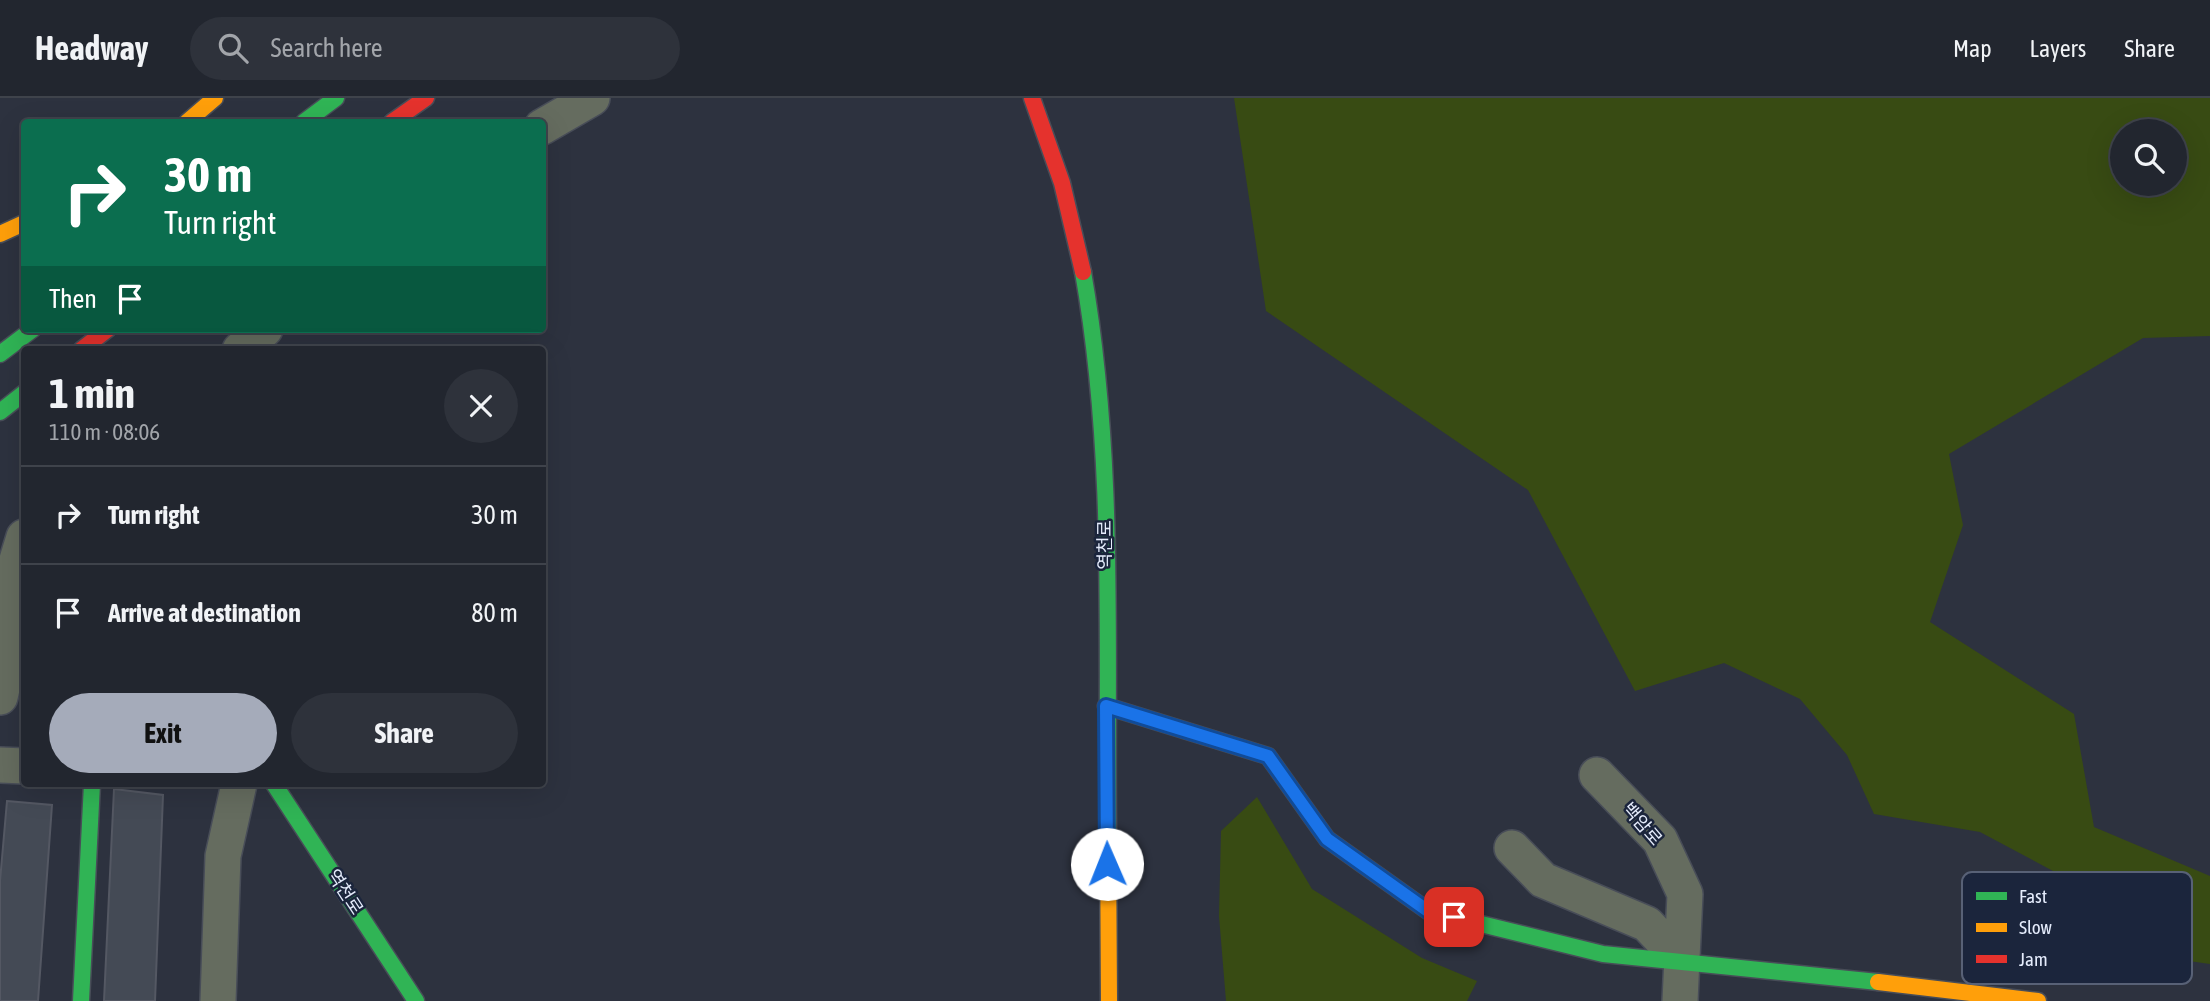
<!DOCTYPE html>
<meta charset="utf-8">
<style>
body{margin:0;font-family:"Asap Condensed","Noto Sans KR",sans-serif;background:#2e323b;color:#f1f3f6;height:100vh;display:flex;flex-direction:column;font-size:26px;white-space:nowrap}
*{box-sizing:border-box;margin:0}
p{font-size:23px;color:#a2a5aa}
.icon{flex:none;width:38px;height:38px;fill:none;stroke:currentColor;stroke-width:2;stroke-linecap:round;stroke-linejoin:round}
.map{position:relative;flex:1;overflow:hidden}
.drawer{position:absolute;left:21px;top:248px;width:525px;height:441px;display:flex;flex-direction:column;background:#22262f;border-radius:7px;box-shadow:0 7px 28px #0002,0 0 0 2px #3f434b}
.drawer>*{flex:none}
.hud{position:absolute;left:21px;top:21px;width:525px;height:214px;border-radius:7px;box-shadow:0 7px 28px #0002,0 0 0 2px #3f434b;background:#0b6e4f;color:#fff;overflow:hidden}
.fabs{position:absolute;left:2110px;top:21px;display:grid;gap:14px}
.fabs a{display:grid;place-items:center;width:77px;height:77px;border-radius:50%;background:#22262f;box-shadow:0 7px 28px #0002,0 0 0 2px #3f434b;font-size:35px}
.pin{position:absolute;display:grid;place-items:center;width:60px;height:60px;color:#fff;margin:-30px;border-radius:14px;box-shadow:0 4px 10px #0006}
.me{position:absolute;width:77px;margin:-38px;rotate:359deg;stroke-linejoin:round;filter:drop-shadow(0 0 5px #0008)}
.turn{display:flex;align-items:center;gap:24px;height:147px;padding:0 28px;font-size:32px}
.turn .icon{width:91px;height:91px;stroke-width:2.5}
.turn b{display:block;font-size:49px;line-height:60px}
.then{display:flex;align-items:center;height:66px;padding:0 28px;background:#0003;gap:14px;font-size:26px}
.round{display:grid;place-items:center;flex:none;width:74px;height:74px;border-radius:37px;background:#2e323b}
.overview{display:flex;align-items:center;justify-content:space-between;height:119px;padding:0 28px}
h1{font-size:42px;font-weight:700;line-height:52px}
.action{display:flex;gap:14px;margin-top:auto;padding:14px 28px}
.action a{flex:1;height:80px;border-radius:42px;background:#a5abba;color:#111;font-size:28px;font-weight:700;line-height:80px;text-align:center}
.action a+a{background:#2e323b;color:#f1f3f6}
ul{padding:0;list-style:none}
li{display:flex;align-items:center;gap:21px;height:98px;padding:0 28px;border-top:2px solid #3f434b}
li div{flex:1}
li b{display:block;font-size:26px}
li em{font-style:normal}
header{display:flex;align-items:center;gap:42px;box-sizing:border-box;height:98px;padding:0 35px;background:#22262f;border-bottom:2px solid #3f434b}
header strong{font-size:33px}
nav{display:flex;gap:38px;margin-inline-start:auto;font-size:24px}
.search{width:490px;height:63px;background:#2e323b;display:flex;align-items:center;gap:18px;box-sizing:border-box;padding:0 24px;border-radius:38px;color:#a2a5aa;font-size:26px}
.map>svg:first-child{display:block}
.green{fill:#384b13;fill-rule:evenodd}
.building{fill:#444a55;stroke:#545863;stroke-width:2}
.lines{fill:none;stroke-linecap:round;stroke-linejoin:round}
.street-casing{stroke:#484d58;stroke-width:38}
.fast-casing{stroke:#484d58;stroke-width:19}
.slow-casing{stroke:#484d58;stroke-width:19}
.jam-casing{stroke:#484d58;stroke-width:19}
.street{stroke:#656c5f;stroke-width:35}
.fast{stroke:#30b455;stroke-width:16}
.slow{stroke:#ff9f0a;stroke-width:16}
.jam{stroke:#e5322d;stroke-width:16}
.route-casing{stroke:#114b97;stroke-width:18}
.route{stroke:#1a73e8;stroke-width:12}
.labels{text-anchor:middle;stroke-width:5;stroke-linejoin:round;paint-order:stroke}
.street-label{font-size:18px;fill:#e5ecfc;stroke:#1b253c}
.key{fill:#1b253c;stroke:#586176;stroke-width:2}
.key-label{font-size:19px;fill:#e5ecfc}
</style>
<header>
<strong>Headway</strong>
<div class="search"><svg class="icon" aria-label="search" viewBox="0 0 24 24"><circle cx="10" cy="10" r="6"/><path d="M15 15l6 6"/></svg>Search here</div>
<nav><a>Map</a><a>Layers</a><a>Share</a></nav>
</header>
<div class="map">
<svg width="2210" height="903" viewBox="0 0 2210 903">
<rect width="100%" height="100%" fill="#2d323f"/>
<path class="green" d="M1234 0H2210V238L2143 240 1949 356 1963 427 1930 524 2074 616 2094 729 2210 778V866L2076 847 2053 773 1980 734 1874 716 1847 657 1800 601 1724 565 1635 593 1528 392 1266 213ZM2123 33H2175V86H2123Z
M1257 699 1312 791 1422 860 1477 883 1467 903H1226L1219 818 1221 733Z"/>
<path class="building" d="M114 691 163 697 155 903H104Z
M7 703 52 707 38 903H0V783Z"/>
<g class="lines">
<defs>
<path id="street" d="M542 29 592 0
M240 252 265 231
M0 599 16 531 7 495 24 439
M0 667 24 668
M1597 677 1660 742 1685 796 1680 903
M1512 750 1543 782 1647 826 1682 863
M218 903 223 758 239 686"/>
<path id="fast" d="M304 24 336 0
M1083 174C1116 360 1106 550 1108 737
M0 256 33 231
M0 314 24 295
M1106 608 1268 658 1327 741 1428 813 1603 856 1878 884
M274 686 416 903
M81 903 92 686"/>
<path id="slow" d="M187 24 215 0
M0 136 24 125
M1108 737 1109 903
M1878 884 2038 903"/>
<path id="jam" d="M1032 0 1062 85 1083 174
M392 24 426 0
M81 252 108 231"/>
</defs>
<use href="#street" class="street-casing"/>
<use href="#fast" class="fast-casing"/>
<use href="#slow" class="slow-casing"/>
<use href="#jam" class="jam-casing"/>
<use href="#street" class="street"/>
<use href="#fast" class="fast"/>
<use href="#slow" class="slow"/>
<use href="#jam" class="jam"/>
</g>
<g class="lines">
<defs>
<path id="route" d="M1107 766 1106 608 1268 658 1327 741 1428 813 1454 819"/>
</defs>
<use href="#route" class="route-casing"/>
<use href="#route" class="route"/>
</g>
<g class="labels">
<g class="street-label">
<text transform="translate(1105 447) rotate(-90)" y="6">역천로</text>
<text transform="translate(1642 726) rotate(49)" y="6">백암로</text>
<text transform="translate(345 794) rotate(57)" y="6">역천로</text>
</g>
</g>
<rect x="1962" y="774" width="230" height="112" rx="10" class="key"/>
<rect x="1976" y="794" width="31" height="8" fill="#30b455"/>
<rect x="1976" y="825" width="31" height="9" fill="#ff9f0a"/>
<rect x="1976" y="857" width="31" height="8" fill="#e5322d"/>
<g class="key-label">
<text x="2019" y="805">Fast</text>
<text x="2019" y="836">Slow</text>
<text x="2019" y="868">Jam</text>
</g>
</svg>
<div class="fabs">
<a><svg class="icon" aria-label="search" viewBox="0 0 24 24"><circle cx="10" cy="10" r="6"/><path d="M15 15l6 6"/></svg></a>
</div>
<div class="pin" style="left:1454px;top:819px;background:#d93025"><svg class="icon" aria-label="arrive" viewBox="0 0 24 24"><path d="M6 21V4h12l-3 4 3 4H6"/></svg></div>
<svg class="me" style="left:1107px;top:766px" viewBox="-20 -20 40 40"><circle r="19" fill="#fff"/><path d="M0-13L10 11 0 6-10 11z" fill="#1a73e8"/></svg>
<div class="hud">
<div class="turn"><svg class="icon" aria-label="right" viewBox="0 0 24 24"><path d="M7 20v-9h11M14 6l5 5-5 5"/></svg><div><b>30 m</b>Turn right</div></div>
<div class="then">Then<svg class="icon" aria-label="arrive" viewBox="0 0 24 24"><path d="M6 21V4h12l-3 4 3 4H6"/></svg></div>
</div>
<section class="drawer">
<div class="overview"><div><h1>1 min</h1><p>110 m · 08:06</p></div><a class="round"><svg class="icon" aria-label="close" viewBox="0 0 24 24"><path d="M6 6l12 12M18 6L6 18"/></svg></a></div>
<ul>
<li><svg class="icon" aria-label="right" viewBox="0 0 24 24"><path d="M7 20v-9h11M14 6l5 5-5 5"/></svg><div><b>Turn right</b></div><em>30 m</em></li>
<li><svg class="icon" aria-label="arrive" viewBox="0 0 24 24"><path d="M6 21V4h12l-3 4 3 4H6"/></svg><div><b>Arrive at destination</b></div><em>80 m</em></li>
</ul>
<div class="action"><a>Exit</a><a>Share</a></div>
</section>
</div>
